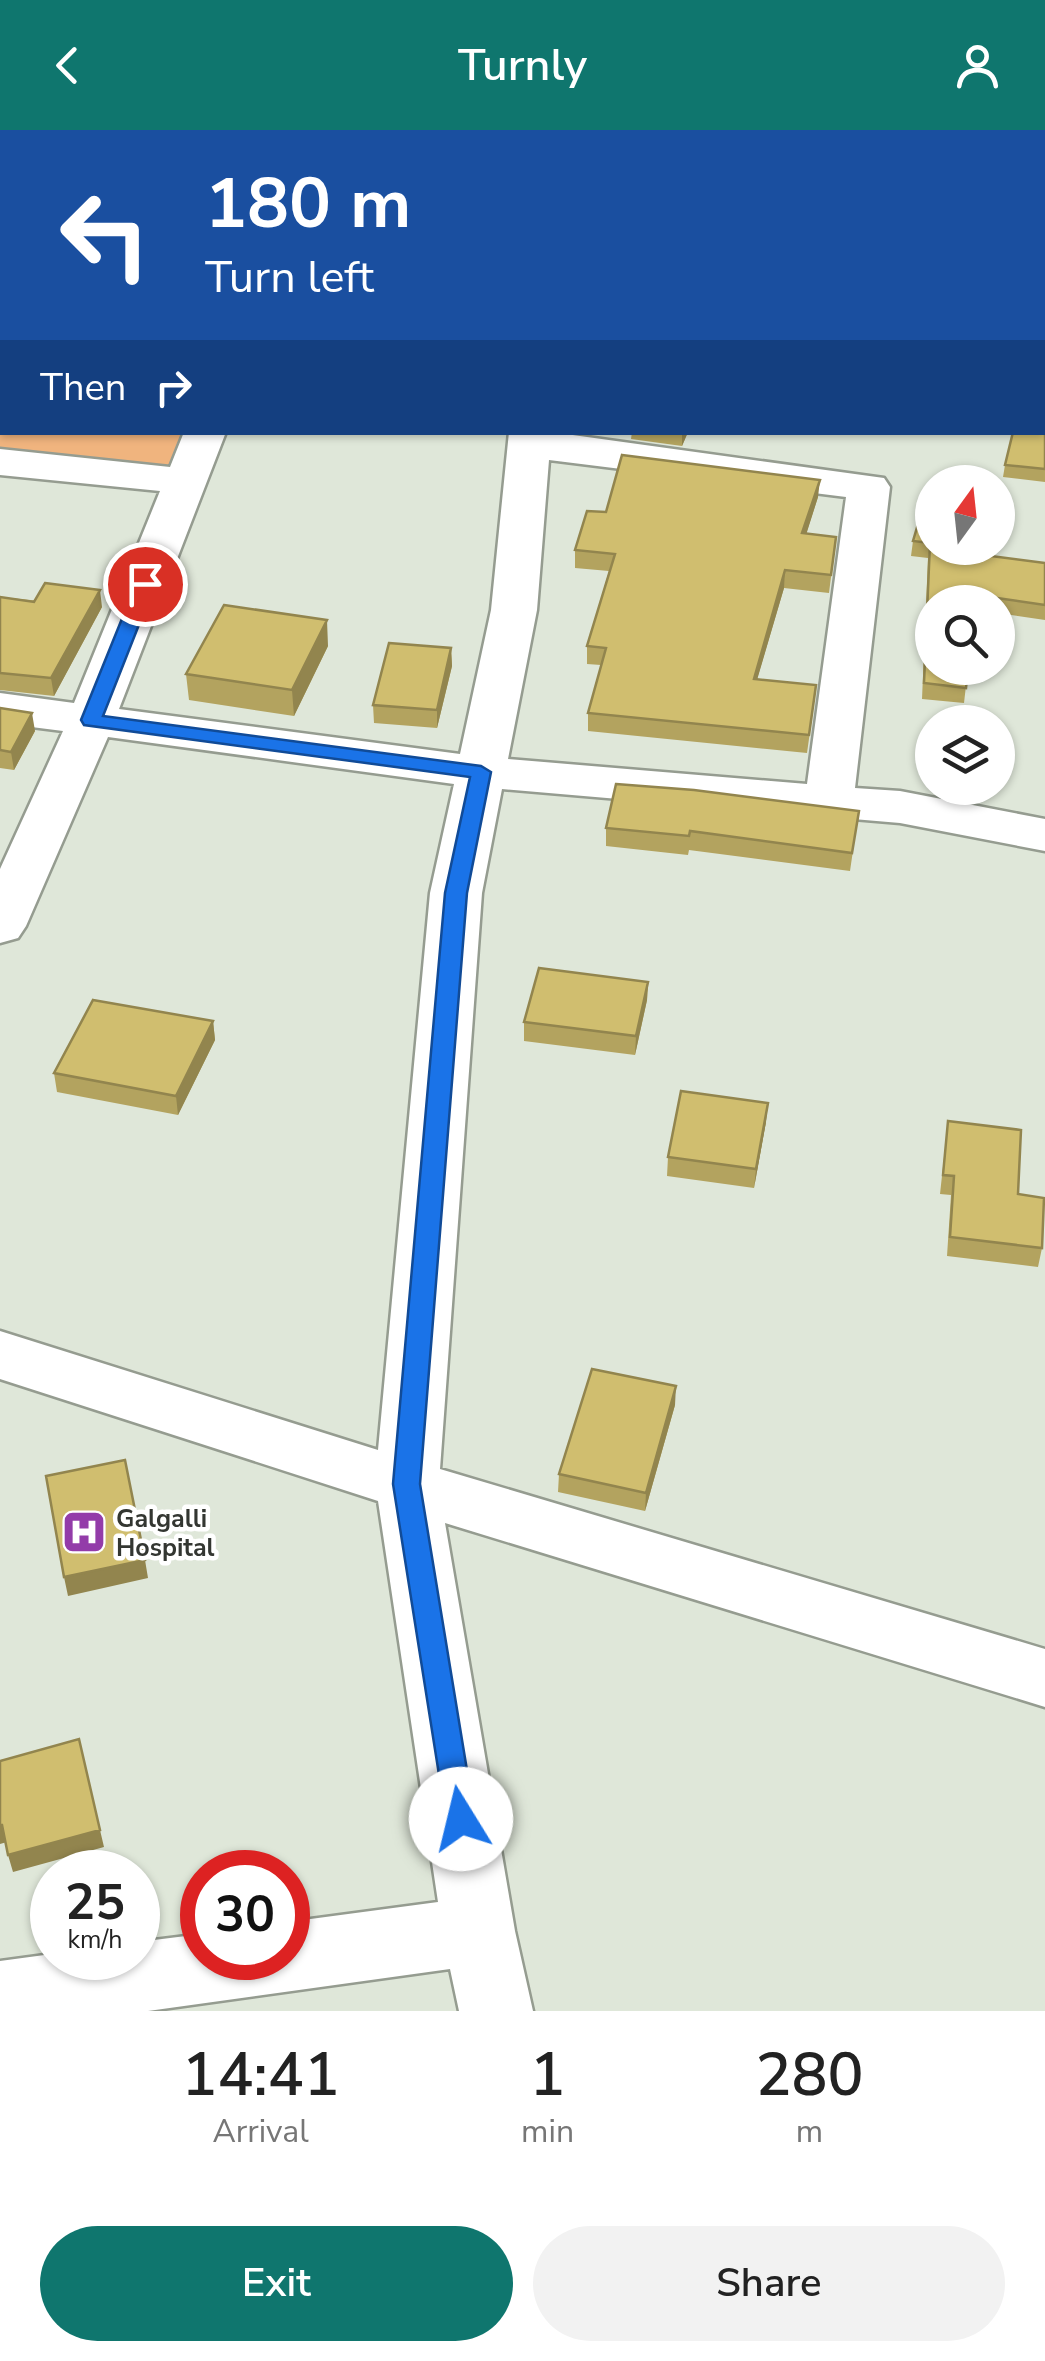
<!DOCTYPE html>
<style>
body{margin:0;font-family:"Nunito Sans",sans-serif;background:#f2f2f2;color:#222;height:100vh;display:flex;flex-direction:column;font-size:38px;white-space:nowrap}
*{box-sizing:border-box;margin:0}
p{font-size:32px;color:#767676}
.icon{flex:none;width:55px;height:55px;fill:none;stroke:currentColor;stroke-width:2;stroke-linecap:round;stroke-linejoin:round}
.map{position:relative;height:1881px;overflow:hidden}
.details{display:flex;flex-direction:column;background:#fff;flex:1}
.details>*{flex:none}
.hud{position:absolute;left:0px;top:0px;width:1045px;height:305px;box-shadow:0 2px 8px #0004;background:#1a4fa0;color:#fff;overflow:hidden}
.needle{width:65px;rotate:15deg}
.fabs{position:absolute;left:915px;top:335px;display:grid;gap:20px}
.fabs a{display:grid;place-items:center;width:100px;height:100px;border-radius:50%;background:#fff;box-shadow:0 2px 8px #0004;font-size:50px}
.speed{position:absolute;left:30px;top:1720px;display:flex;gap:20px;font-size:50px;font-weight:700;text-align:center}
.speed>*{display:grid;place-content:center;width:130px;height:130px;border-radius:50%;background:#fff;box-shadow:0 2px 8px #0004;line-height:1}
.speed small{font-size:25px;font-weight:400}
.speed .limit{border:15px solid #d22;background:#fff;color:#111}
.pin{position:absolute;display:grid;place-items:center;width:85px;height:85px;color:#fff;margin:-42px;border:5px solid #fff;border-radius:50%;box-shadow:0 2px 10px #0007}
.me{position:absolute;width:110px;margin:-55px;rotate:351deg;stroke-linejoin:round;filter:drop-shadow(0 0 8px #0008)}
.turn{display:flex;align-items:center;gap:35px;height:210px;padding:0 40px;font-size:45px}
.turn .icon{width:130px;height:130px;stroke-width:2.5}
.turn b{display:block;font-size:70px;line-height:85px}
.then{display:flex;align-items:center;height:95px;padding:0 40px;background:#0003;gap:20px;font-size:38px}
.eta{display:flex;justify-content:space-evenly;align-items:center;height:170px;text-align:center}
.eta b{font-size:60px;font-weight:600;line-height:70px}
.cta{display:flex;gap:20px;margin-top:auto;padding:20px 40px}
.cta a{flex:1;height:115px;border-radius:60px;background:#0f766e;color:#fff;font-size:40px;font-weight:600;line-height:115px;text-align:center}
.cta a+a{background:#f2f2f2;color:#222}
header{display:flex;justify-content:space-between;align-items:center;height:130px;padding:0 40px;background:#0f766e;color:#fff;font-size:45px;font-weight:600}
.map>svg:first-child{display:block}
.green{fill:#f0b47e}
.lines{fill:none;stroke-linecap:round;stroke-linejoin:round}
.minor-casing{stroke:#959c90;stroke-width:5}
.major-casing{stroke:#388066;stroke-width:5}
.minor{fill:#fff;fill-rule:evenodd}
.major{fill:#89cbb4;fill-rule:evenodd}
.wall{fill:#b3a35f}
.shaded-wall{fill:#92854e}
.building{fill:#d0be6f;stroke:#92854e;stroke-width:2.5}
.route{fill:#1a73e8;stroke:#114b97;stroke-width:2.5}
.labels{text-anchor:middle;stroke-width:9;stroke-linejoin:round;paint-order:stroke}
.poi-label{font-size:25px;font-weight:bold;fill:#333631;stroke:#fff;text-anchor:start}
</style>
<header><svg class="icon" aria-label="back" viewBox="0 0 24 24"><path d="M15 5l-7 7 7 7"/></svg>Turnly<svg class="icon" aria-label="person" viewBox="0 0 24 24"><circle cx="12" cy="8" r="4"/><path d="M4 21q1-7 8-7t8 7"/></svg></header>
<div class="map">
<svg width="1045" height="1881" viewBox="0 0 1045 1881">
<rect width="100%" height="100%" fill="#dfe7d9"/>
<path class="green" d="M0 255 2 302 191 303 179 343 0 325Z"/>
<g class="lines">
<defs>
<path id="minor" d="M188 0H224V2H189Z
M467 0H503L504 2H469Z
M642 0H678L679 2H644Z
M762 0H798L800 2H764Z
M0 238H2V262H0Z
M184 302H226L119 579 460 624 491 480 509 302H551L884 348 890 357 855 658 900 661 1045 689V721L900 693 502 659 482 763 440 1339 1045 1519V1577L445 1393 515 1801 533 1881H459L450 1839 148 1881H0V1831L52 1824V1828H138V1812L202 1804V1828H288V1792L438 1772 378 1371 0 1249V1201L378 1320 430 763 454 654 108 607 26 796 18 808 0 813V739L63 601 0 593V563L74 573 160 361 0 345V319L170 337ZM549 330 846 367 807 654 508 629 537 480Z"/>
<path id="major" d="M0 70H2V92H0Z
M1042 169H1045V193H1042Z"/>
</defs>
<use href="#minor" class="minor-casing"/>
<use href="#major" class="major-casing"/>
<use href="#minor" class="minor"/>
<use href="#major" class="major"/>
</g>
<path class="wall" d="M116 0H167V2H116Z
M1042 72H1045V129H1042Z
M1045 291V352L1003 347 1005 335Z
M632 302H688L682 316 631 309Z
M929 357 984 425 1045 433V490L998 483V472H932L968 538 964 573 922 569 928 428 911 426 913 411Z
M818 367 806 404 836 407 829 463 784 458 757 549 814 573 807 623 588 601V583L601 535 587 534V516L609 441 575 438V420L606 382Z
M0 467 102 477 54 566 0 560Z
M328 516 294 586 189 570 186 544Z
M451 518 452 536 437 598 374 593 373 575Z
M0 578 35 601 14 640 0 638Z
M606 698 856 700 850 741 689 720 688 725 606 716Z
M648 852 647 870 635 925 524 911V892Z
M213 891 215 910 178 985 57 962 54 943Z
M948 991 1018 1064 1042 1118 1038 1137 947 1126 951 1065 940 1064Z
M766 992 754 1058 667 1046 668 1027Z
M675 1275 645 1381 558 1362 559 1344Z"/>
<path class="shaded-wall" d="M616 0H656V2H596Z
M682 302H688L682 316Z
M820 350 818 367 801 421 802 403Z
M785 440 784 458 752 567 754 549Z
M100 460 102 477 54 566 51 548Z
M327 490 328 516 294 586 292 560Z
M451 518 452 536 437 598V580Z
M32 583 35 601 14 640 11 622Z
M648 852 647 870 635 925 636 906Z
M213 891 215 910 178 985 176 966Z
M768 973 766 992 754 1058 756 1039Z
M676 1256 675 1275 645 1381 646 1363Z
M145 1430 148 1448 68 1466 64 1447Z
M0 1695H2L7 1712 0 1714Z
M100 1700 104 1717 13 1742 8 1725Z"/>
<path class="building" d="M116 0H155L116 2Z
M285 0H461L463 2H285Z
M565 0H616L596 2H566Z
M1042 72H1045V112H1042Z
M1042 291H1045V339L1005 335 1013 302H1042Z
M622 325 820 350 802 403 836 407 831 445 785 440 754 549 816 555 809 605 588 583 606 518 587 516 615 424 575 420 587 381 606 382Z
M929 357H932V418H985L983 425 1045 433V475L976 465 975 472H932V538H968L966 558 924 553 930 413 913 411Z
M45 453 100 460 51 548 0 543V467L34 472Z
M224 475 327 490 292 560 186 544Z
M389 513 451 518 437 580 373 575Z
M0 578 32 583 11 622 0 620Z
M616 654 694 660 859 681 852 723 690 701 689 706 606 698Z
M539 838 648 852 636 906 524 892Z
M93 870 213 891 176 966 54 943Z
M681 961 768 973 756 1039 668 1027Z
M948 991 1021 1000 1018 1064 1044 1068 1042 1118 950 1107 954 1046 943 1045Z
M592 1239 676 1256 646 1363 559 1344Z
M125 1330 145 1430 64 1447 46 1346Z
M79 1609 100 1700 8 1725 2 1695H0V1631Z"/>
<path class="route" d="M145 448 155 454 103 586 481 636 491 642 467 763 420 1354 475 1689 471 1698 461 1702 450 1698 446 1689 393 1354 445 763 470 647 84 595 81 590 136 454Z"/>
<defs>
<symbol id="hospital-square" viewBox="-11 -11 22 22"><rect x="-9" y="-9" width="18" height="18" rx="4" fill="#933ca9" stroke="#fff"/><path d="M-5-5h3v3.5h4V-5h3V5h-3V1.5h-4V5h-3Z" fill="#fff"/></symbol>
</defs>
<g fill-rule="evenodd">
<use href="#hospital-square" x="59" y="1377" width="50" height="50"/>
</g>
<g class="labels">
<g class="poi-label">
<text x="116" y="1397">Galgalli<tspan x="116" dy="29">Hospital</tspan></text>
</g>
</g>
</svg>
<div class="fabs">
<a><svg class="needle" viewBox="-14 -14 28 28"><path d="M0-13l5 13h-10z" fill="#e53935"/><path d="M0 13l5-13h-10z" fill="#767676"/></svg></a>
<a><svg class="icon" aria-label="search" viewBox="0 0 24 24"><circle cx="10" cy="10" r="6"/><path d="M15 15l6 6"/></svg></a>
<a><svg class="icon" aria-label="layers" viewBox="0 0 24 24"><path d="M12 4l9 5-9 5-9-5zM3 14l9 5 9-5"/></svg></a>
</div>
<div class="speed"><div>25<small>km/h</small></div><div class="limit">30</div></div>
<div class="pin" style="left:145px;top:454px;background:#d93025"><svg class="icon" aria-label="arrive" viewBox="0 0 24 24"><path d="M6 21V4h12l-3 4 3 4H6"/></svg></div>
<svg class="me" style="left:461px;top:1689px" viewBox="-20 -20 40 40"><circle r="19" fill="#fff"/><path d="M0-13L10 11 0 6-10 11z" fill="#1a73e8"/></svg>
<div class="hud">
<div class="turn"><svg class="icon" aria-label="left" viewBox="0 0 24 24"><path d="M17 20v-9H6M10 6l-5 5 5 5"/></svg><div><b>180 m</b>Turn left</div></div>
<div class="then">Then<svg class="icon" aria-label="right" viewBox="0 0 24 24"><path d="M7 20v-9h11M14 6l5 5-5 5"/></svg></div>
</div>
</div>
<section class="details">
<div class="eta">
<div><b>14:41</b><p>Arrival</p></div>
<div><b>1</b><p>min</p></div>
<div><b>280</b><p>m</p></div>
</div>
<div class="cta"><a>Exit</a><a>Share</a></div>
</section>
